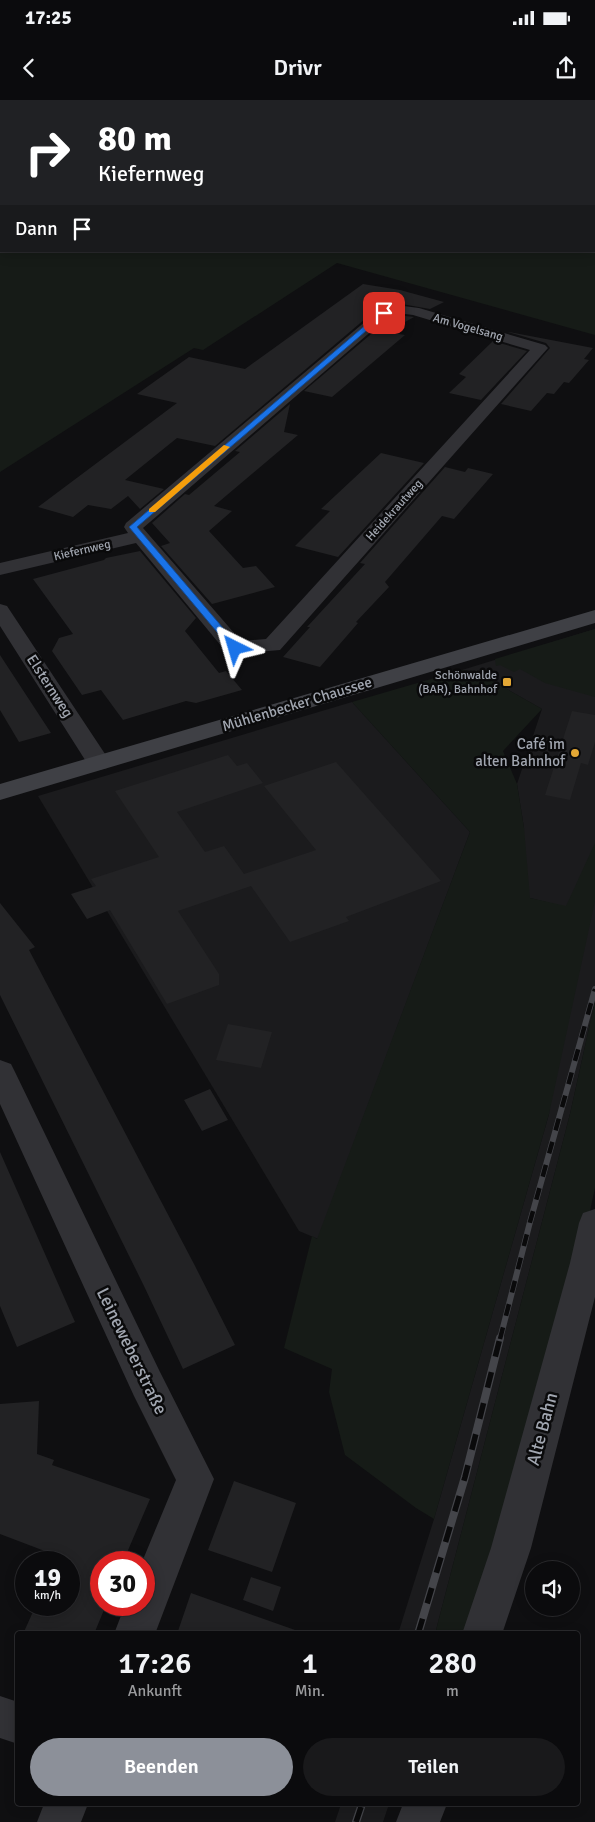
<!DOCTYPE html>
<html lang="de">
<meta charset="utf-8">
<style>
body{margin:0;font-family:Signika,sans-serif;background:#19191b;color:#f1f3f6;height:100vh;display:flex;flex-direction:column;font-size:19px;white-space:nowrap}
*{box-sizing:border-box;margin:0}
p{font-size:16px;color:#9a9b9d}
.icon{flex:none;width:28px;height:28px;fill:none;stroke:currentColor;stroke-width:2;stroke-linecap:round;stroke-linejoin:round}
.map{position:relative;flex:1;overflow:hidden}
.details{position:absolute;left:15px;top:1531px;width:565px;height:175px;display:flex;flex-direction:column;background:#0b0b0d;border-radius:5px;box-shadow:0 2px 12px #0003,0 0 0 1px #2b2b2e}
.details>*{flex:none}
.hud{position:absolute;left:0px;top:0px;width:595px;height:152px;box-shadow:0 2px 12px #0003,0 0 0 1px #2b2b2e;background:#202124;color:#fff;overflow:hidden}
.buttons{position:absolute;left:525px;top:1461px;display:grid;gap:10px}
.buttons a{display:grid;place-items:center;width:55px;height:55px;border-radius:50%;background:#0b0b0d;box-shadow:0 2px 12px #0003,0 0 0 1px #2b2b2e;font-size:25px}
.speed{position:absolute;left:15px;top:1451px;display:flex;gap:10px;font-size:25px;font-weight:700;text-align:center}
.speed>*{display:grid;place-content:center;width:65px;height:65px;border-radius:50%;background:#0b0b0d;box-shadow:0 2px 12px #0003,0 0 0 1px #2b2b2e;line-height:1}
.speed small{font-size:12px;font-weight:400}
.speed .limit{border:8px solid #d22;background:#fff;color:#111}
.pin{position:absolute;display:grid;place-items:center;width:42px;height:42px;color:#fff;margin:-21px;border-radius:10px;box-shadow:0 2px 8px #0006}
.me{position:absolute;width:55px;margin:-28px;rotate:320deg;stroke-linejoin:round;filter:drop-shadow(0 0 4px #0008)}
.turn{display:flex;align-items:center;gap:18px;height:105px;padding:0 15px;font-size:22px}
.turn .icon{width:65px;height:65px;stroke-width:2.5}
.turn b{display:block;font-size:35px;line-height:42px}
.then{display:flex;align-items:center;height:48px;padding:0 15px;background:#0003;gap:10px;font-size:19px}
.eta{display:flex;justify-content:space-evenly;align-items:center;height:85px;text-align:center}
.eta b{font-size:30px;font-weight:600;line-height:35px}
.primary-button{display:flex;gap:10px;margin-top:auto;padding:10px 15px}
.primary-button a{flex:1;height:58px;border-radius:30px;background:#8c9099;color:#fff;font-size:20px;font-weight:600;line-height:58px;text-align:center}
.primary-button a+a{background:#19191b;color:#f1f3f6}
.status{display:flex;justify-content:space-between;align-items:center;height:35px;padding:0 25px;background:#0b0b0d;direction:ltr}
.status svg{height:14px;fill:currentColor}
header{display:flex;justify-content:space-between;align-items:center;height:65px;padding:0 15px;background:#0b0b0d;font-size:22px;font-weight:600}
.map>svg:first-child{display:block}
.built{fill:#1b1b1d}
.green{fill:#161b17}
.building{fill:#222224}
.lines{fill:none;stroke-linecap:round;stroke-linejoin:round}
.minor{fill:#313135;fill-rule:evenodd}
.secondary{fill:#3f4045;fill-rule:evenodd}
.rail-far2-casing{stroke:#44454a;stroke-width:2.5}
.rail-far1-casing{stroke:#44454a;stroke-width:6}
.rail-casing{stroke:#44454a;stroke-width:8}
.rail-far2{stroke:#0a0a0b;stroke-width:2;stroke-dasharray:5;stroke-linecap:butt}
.rail-far1{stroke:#0a0a0b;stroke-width:4.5;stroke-dasharray:12;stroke-linecap:butt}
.rail{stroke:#0a0a0b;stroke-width:5.5;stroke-dasharray:16;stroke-linecap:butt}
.route{fill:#1a73e8;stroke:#114b97}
.slow{fill:#f59e0b}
.poi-dot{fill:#e3a735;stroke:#0a0a0b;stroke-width:2}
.labels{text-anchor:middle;stroke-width:5;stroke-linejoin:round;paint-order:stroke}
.far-street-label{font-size:12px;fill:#a1a6b0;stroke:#0a0a0b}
.far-poi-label{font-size:12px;fill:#a1a6b0;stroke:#0a0a0b;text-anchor:end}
.street-label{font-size:15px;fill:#a1a6b0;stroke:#0a0a0b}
.poi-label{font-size:15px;fill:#a1a6b0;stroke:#0a0a0b;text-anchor:end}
.near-street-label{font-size:18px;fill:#a1a6b0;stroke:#0a0a0b}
</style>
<div class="status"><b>17:25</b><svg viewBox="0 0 49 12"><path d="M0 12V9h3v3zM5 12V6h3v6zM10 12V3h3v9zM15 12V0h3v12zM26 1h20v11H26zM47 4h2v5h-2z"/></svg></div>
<header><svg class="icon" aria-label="back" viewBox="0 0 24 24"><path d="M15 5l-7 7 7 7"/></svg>Drivr<svg class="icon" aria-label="share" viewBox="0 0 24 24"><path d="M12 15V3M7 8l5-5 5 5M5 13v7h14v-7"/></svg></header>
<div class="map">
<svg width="595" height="1722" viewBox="0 0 595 1722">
<rect width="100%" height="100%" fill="#0f0f11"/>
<path class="built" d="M595 529V901L570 1014 435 1534H398L434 1419 549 1014 566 807 510 793 524 728 517 684 542 609 477 572 462 570Z
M352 602 470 732 318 1139 299 1131 38 696Z
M341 1704H389L383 1722H335Z"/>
<path class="green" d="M0 0 567 1H1V151H594L595 5V235L337 163 203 250 194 248 0 372Z
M595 529V597L545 583 520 569 514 572 500 565 496 566 495 559Z
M462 570 477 572 542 609 503 651 517 684 524 728 530 798 566 806 595 743V801L549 1014 434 1419 416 1408 345 1355 329 1292 332 1269 284 1248 312 1136 317 1139 470 732 352 602Z
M595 901V1088L579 1161 468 1534H435L570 1014Z"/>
<path class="building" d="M363 184 400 190 444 202 430 209 396 203 378 208 215 346 177 338 125 380 164 389 140 409 128 396 111 409 88 405 73 417 38 407 177 303 137 294 189 257 245 269Z
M397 215 414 217 387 232 405 235 332 297 304 291 390 218Z
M508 232H509L593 248 584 259 589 260 569 283 564 282 554 294 547 293 531 311 501 304 550 248 546 243Z
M493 241 527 251 481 300 449 293 466 277 459 274Z
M290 304 284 332 298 335 214 406 232 411 209 431 243 468 256 466 275 487 212 504 161 446 170 443 152 423 185 394 189 395 240 352 235 351Z
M381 353 424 363 338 457 295 446 330 411 321 409Z
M445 367 465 372 468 368 493 374 454 419 442 416 385 482 389 487 356 522 358 523 320 567 283 557 310 527H307L365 464 360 463Z
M140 451 196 518 185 531 219 573 226 571 242 590 196 603 186 601 123 620 101 590 82 595 52 551 59 538 73 534 33 479 104 460 106 458Z
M0 555 51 633 19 642 0 610Z
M572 611 595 615V642L588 665 581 663 570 700 545 695Z
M228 655 237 666 247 663 263 683 177 712 205 752 224 746 244 774 316 750 264 686 336 662 441 781 346 817 349 821 290 842 251 786 178 811 219 874V885L167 904 110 810 87 819 71 794 96 786 91 779 159 757 115 691Z
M0 803 35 847 29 850 194 1164 235 1245 183 1269 144 1186 0 895Z
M228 924 272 932 261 968 216 960Z
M210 989 228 1020 202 1031 184 1000Z
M0 1052 75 1222 17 1247 0 1206Z
M39 1301 37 1354 54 1360 52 1365 150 1399 123 1462H101V1505H106L94 1534H23L36 1505H69V1462H46L50 1453 0 1434V1304Z
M234 1381 296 1403 272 1472 208 1450Z
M251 1477 281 1487 273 1511 243 1500Z
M191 1493 295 1530 294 1534H177Z"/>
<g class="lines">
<path class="minor" d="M396 205 419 208 545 245 548 248 280 550 235 554 227 553 136 443 0 475V463L128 433 124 427 126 423 379 210ZM397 213 413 215 530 250 266 539 241 541 143 428 389 216Z
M0 504 7 506 111 663 107 668 99 670 91 668 87 663 0 526Z
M0 960 11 964 15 972 160 1272 214 1379 155 1534H114L125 1505H144L142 1462 176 1380 134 1296 0 1004Z
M595 1109V1197L531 1448 502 1534H462L491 1448 570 1163 579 1123 583 1113Z
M0 1596 18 1602V1644L0 1638Z
M44 1704H88L81 1722H37Z
M403 1704H447L440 1722H396Z"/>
<path class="secondary" d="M595 510V523L0 700V684Z"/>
<defs>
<path id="rail-far2" d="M568 0 570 1
M587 0 591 1"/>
<path id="rail-far1" d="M500 1239 530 1122 595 889"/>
<path id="rail" d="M418 1534 465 1377 500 1238
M356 1722 362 1704"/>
</defs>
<use href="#rail-far2" class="rail-far2-casing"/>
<use href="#rail-far1" class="rail-far1-casing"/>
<use href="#rail" class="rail-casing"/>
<use href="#rail-far2" class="rail-far2"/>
<use href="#rail-far1" class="rail-far1"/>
<use href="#rail" class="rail"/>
</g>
<path class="route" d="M382 211 387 213 137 427 240 548 238 550H232L129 427Z"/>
<path class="slow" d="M224 345 230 347 155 412H149V409Z"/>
<g class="poi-dot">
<rect x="502" y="577" width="10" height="10" rx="2.5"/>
<circle cx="575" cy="653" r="5"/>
</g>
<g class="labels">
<g class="far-street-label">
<text transform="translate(468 227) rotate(16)" y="4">Am Vogelsang</text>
<text transform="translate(394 410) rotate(-48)" y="4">Heidekrautweg</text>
<text transform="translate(82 450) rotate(-13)" y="4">Kiefernweg</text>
</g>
<g class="far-poi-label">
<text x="497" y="579">Schönwalde<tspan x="497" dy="14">(BAR), Bahnhof</tspan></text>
</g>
<g class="street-label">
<text transform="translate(50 586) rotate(57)" y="5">Elsternweg</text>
<text transform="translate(297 604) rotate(-17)" y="5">Mühlenbecker Chaussee</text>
</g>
<g class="poi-label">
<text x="565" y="649">Café im<tspan x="565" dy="17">alten Bahnhof</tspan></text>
</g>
<g class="near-street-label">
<text transform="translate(132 1251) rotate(64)" y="6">Leineweberstraße</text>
<text transform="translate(542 1329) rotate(-75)" y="6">Alte Bahn</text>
</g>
</g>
</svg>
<div class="buttons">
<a><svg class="icon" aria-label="sound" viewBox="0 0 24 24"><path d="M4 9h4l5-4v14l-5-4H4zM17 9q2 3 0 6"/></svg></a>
</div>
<div class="speed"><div>19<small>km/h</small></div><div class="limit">30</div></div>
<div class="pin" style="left:384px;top:213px;background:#d93025"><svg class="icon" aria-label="arrive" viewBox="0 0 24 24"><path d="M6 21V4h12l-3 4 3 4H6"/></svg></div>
<svg class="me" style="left:235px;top:548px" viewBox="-20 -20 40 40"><path d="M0-17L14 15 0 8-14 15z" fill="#1a73e8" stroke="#fff" stroke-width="4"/></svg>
<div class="hud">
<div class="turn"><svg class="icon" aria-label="right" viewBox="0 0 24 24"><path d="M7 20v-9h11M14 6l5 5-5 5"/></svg><div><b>80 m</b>Kiefernweg</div></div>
<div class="then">Dann<svg class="icon" aria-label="arrive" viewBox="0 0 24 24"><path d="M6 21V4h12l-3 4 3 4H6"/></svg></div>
</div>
<section class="details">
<div class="eta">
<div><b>17:26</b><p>Ankunft</p></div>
<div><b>1</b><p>Min.</p></div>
<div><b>280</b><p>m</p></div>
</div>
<div class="primary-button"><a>Beenden</a><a>Teilen</a></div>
</section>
</div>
